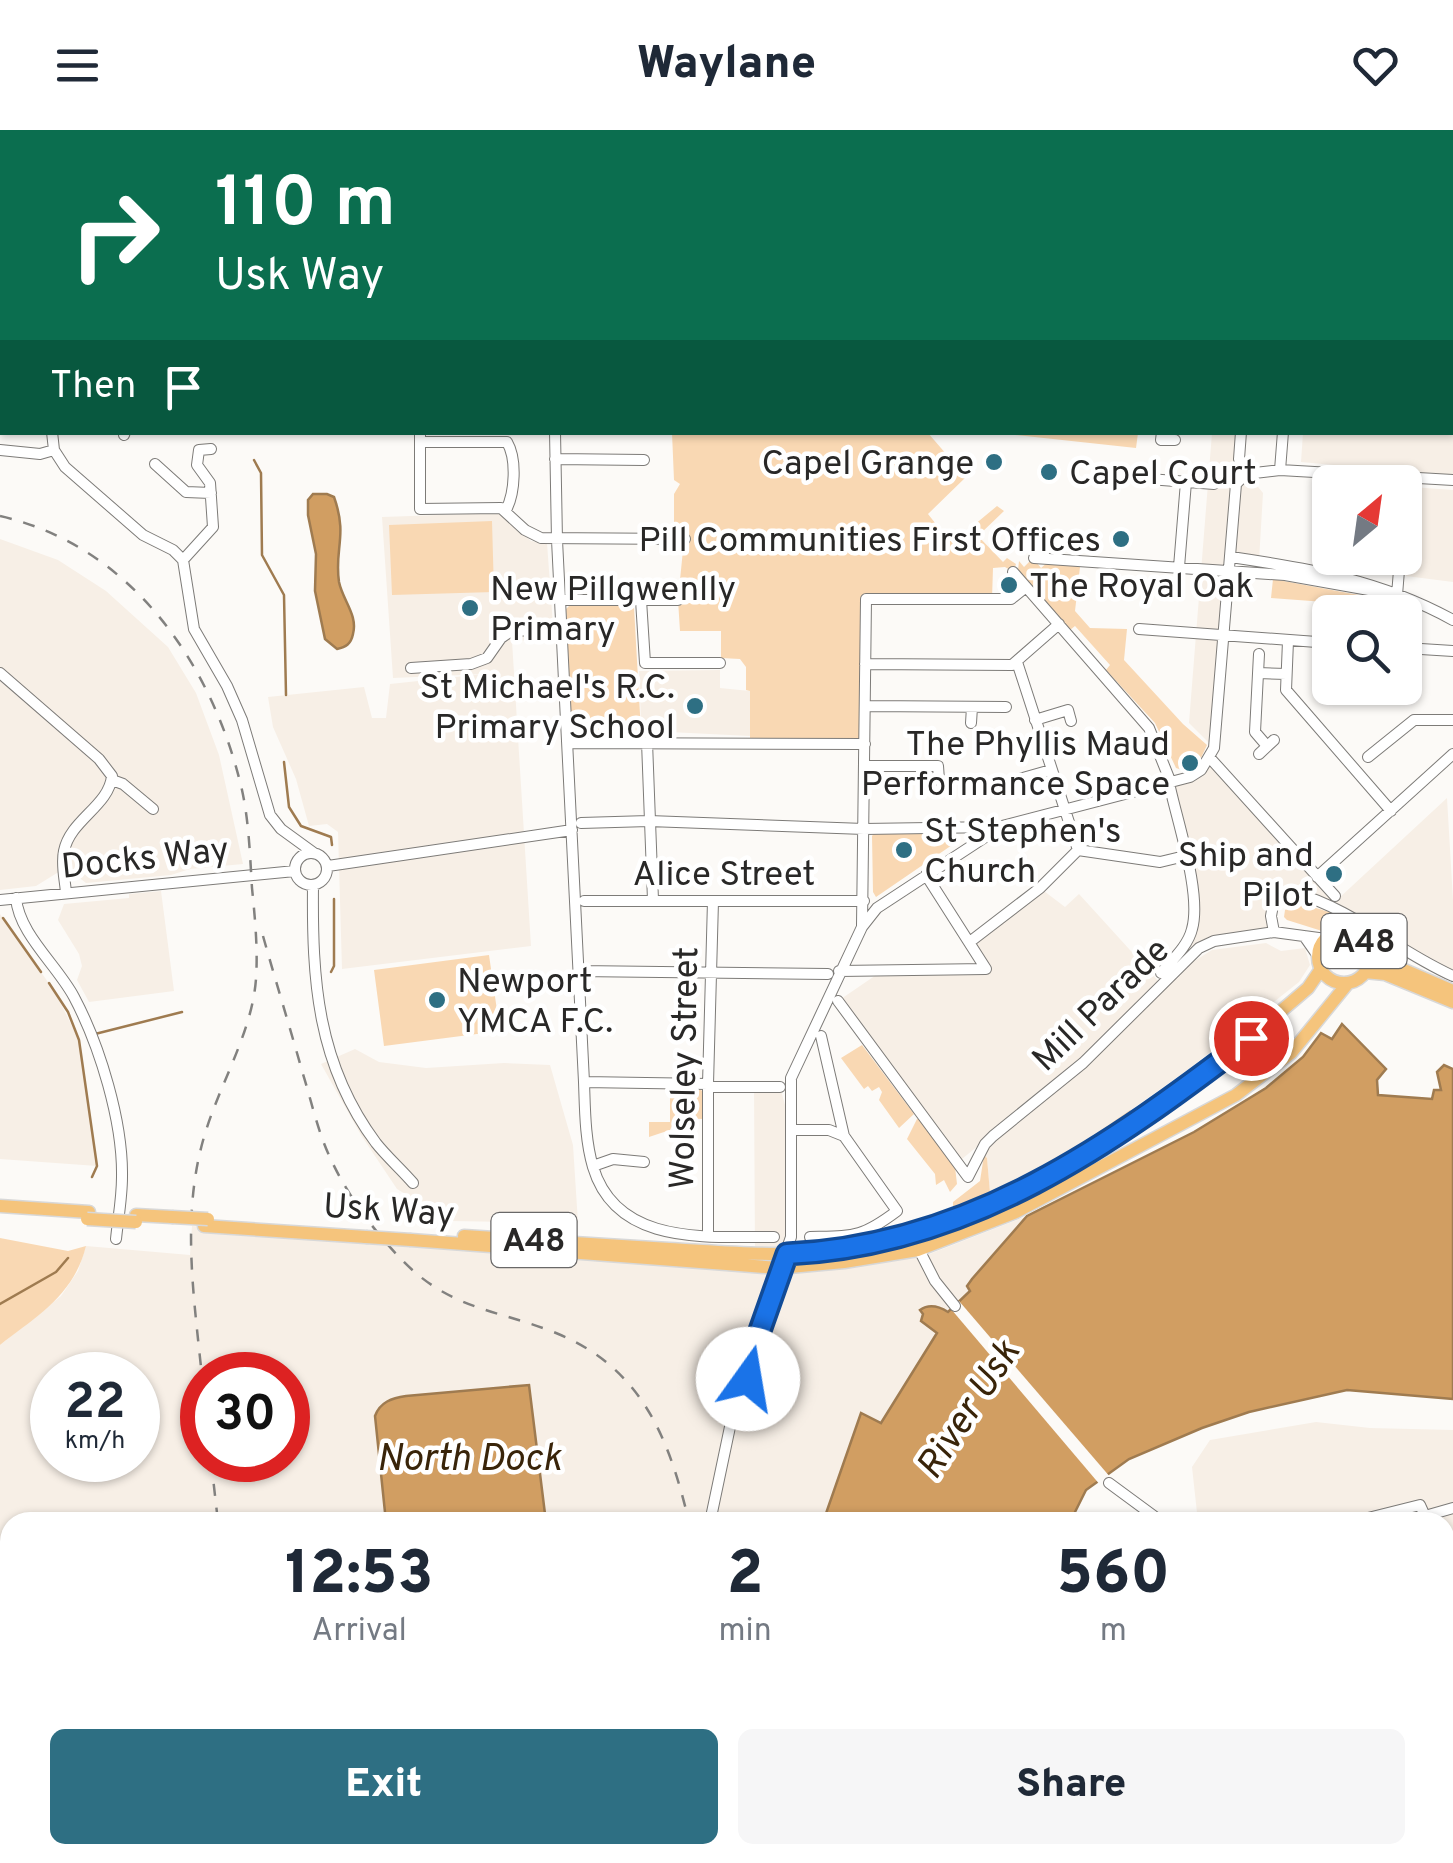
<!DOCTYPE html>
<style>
body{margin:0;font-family:Overpass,sans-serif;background:#f6f6f7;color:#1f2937;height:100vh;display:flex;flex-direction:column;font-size:38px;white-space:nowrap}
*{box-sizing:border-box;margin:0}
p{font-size:32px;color:#747a83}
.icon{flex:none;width:55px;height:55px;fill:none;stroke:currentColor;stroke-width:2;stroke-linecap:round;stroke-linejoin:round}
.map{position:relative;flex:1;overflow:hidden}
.drawer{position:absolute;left:0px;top:1382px;width:1455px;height:352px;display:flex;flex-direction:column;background:#fff;border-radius:30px 30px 0 0;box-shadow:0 2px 8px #0004}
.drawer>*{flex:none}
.hud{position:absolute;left:0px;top:0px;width:1455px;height:305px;box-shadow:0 2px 8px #0004;background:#0b6e4f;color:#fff;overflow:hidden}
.needle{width:65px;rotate:29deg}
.fabs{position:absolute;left:1312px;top:335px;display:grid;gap:20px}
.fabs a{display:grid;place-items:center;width:110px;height:110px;border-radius:15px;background:#fff;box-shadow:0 2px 8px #0004;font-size:50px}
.speed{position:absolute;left:30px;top:1222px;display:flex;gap:20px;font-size:50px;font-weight:700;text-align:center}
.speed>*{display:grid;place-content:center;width:130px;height:130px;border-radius:50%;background:#fff;box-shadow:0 2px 8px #0004;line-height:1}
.speed small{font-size:25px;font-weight:400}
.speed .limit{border:15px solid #d22;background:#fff;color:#111}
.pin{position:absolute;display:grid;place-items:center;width:85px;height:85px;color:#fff;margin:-42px;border:5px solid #fff;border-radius:50%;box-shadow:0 2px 10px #0007}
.me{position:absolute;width:110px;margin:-55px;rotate:13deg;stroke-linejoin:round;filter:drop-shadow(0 0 8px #0008)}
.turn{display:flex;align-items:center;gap:35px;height:210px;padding:0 50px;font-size:45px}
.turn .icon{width:130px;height:130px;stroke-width:2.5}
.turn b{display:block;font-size:70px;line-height:85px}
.then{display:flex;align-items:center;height:95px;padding:0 50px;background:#0003;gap:20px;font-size:38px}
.eta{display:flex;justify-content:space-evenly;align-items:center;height:170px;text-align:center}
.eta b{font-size:60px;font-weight:800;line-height:70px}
.action{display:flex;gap:20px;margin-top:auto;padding:20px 50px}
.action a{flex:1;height:115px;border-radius:15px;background:#2e6f83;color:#fff;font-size:40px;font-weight:800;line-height:115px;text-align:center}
.action a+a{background:#f6f6f7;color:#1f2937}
header{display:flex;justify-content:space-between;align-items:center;height:130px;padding:0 50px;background:#fff;font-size:45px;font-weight:800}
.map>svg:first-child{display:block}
.built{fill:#f7efe6;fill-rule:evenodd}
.green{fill:#f9d8b3}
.water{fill:#d19e62;stroke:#9f7b50;stroke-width:2.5}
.pier{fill:#fcfaf7}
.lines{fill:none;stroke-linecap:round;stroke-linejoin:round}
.stream{stroke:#9f7b50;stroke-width:2.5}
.minor-casing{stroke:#7d7b78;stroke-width:12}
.major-casing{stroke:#d8d8d8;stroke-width:15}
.minor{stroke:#fff;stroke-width:10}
.major{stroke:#f5c47c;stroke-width:12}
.rail{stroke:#82817f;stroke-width:2.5;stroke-dasharray:12 12;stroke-linecap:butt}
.major-bridge-casing{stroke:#d8d8d8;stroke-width:15;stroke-linecap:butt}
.major-bridge{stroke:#f5c47c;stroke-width:12}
.route-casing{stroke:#114b97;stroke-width:25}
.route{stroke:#1a73e8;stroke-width:18}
.poi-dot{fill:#2e6f83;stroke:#fff;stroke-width:4}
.labels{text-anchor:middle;stroke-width:9;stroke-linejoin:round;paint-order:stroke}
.shield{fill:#fff;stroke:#696868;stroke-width:2.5}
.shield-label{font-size:32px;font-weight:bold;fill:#292827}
.poi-label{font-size:35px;fill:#292827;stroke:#fff;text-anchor:end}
.street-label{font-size:35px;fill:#292827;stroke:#fff}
.water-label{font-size:38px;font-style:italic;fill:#392409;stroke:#fff}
</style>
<header><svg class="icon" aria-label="menu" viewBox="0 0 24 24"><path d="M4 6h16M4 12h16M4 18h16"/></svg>Waylane<svg class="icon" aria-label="heart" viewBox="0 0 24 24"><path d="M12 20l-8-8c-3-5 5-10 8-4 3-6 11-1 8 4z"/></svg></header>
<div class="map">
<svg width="1453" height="1733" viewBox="0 0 1453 1733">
<rect width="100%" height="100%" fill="#fcfaf7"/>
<path class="built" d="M1453 156V346L1301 332 1303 303 1452 302Z
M1212 303H1241L1240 335 1263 363 1259 431 1232 427 1214 618 1189 593Z
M1411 357 1453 360V452L1406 446Z
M498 383 531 411 547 413 554 509 512 511 531 816 342 839 338 702 327 694 309 696 296 649 273 597 268 567 364 557 372 588H386L390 554 484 544 393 548 382 387Z
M0 409 58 430 106 461 168 517 196 563 219 625 243 734 190 739 171 745 86 753 72 742 57 743 36 756 0 760Z
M720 540V558L750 561V606L649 601 641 592 639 541Z
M1210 628 1338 769 1447 668 1453 770V846L1292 762 1273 775 1274 802 1214 811 1082 931 957 1033 838 871 882 841 985 839 971 811 1040 758 1065 777 1079 764 1160 853 1161 843 1186 813 1194 789 1169 653 1190 647Z
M161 761 174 861 89 872 77 850 82 836 79 824 58 790 64 774 129 768V764Z
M0 784 55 862 79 910 97 1036 0 1029Z
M1266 813 1281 821 1305 818 1310 835 1299 852 1190 938 1073 1021 990 1064 987 1028 984 1025 987 1017 1114 910 1113 907 1191 833 1212 820Z
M355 919 379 932 426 938 504 933 550 935 573 1015 578 1093 451 1091 397 1059 361 1005 321 934Z
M754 957H780L792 1000 787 1123H755Z
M1027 1086 972 1149 971 1160 947 1183 941 1176 937 1202 881 1293 861 1283 823 1392H10V1610L0 1611V1215L61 1166 78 1141 86 1116 190 1125 192 1096 816 1141 922 1127ZM52 1245H138V1330H52ZM202 1245H288V1330H202Z
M1316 1292 1370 1298 1453 1300V1598L1445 1594V1392H1198L1192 1337 1210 1310Z
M92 1725H813L816 1733H92Z"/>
<path class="green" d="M1015 302H1138V303L1136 318 1015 305Z
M672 303H928L966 347 928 384 947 408 962 405 997 376 1004 381 978 406 1003 432 1007 428 1016 434 1013 442 1005 437 993 438 992 469H866L865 614 750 612V561L746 560V537L740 529 721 528V501H680L678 470 685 400 674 399V364L680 354 674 350Z
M492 391 494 462 392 465 389 395Z
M1033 428 1041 438 1048 432 1077 434 1080 437 1075 481 1090 498 1127 499 1124 530 1183 594 1207 615 1200 630 1182 640 1176 638 1155 593 1106 540 1110 535 1075 496 1070 500 1018 440 1019 431 1024 437Z
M1273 449 1364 466 1365 475 1271 468Z
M630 473 634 477 641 602 577 606 572 601 566 479 571 474Z
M875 702 948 704 955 713 876 767 873 762 872 706Z
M1297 772 1348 788 1402 824 1399 829 1352 794 1334 796 1322 801 1287 790 1284 787 1285 780Z
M489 825 500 901 384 916 374 840Z
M862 915 914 984 899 998 879 970 882 962 879 957 872 961 868 956 864 959 841 928Z
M670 959 701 960 704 963 703 989 676 988 670 1000 649 1007V992H670Z
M1130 980 1133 984C1072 1027 1021 1056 953 1085V1072L980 1051 984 1025 987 1028 990 1063 1060 1029Z
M917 989H921L955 1037 957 1054 950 1062 944 1050 936 1055 935 1044 907 1009Z
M0 1108 68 1121 86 1116C74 1165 37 1186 0 1215Z
M0 1611H10V1725H92V1733H0Z
M1445 1624 1453 1629V1733H1260L1244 1725H1445Z"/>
<path class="water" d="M313 364H327L334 367C348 406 334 419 339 452 343 471 358 485 353 504 351 514 346 517 337 519L325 509 315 461 316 424 308 385V370Z
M1342 894 1386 939 1377 950 1378 965 1432 969 1434 960H1441L1437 942 1444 935 1453 939V1269L1347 1260 1249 1282 1202 1298 1129 1329 1086 1360 1070 1392H823L861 1283 881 1293 937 1203 921 1191 923 1184 920 1180C930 1173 940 1177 948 1182L970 1161 967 1156 972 1149 1027 1086 1194 1002 1266 958 1303 927 1321 903 1332 909Z
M529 1255 546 1392H386L375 1286C380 1272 392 1268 406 1266Z
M425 1725H606L607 1733H426Z
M813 1725H1043L1044 1733H816Z"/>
<path class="pier" d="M959 1171 1111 1348 1101 1356 951 1179Z"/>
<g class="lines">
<path class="stream" d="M254 330 261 343 262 425 284 465 286 565
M284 632 289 677 301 696 331 707 332 715
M3 788 41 842
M331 842 334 836V769
M49 853 68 882 79 910 97 1036 92 1047
M95 904 182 882
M0 1174 56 1142 68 1128"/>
<defs>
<path id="minor" d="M401 0 416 2
M460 0H471
M598 0 600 2
M712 0 714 2
M1432 0 1453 1
M10 2 13 0
M387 2V0
M422 2 432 0
M588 2V0
M896 2V0
M1016 2V0
M1203 2V0
M1266 2V0
M1346 2 1347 0
M0 10 2 8
M0 74 2 72
M1452 79H1453
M0 108 2 112
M1452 154H1453
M52 302 54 320 65 337 143 405 173 420 183 430 194 499 227 556 242 590 270 685 281 699 314 723
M420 302V379L501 378 525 400 541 408 685 409
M555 302 557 410 584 952C585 980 585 1010 593 1037 617 1117 709 1106 774 1107
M1162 302 1161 310H1175
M1241 302 1239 329 1246 344
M124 305 125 302
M420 312H507C517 329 515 363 506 380
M0 320 40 324 54 320
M555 329 644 330
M155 334 186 362 211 363
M1280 340 1283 302
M1246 344 1280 340 1453 350
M1149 349 1214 354
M1405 371 1407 348
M1231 427C1312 439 1380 450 1453 490
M1034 428 1285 445 1397 465
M183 430 213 397 210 353 197 335 199 320 211 319
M1179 437 1186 352
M1013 442 1149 598 1171 653
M1397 465 1400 428
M560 470H678
M641 470 645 533H720
M1396 482V473
M1139 499 1330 513
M1288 511 1286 560 1391 681
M1405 518 1453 521
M1259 524 1255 602 1267 616
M1017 532 1078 720
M865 534 1012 535 1059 494
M411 538 471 534 487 528 501 508 511 501 562 499
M0 543 99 629 112 646C109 676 70 690 64 721 61 735 65 749 66 763
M1258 543 1286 544
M865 576 1006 577
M1035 590 1068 580 1071 591
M971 593 972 577
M647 612 653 770
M569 613 865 614
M1259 624 1274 610
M1368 627 1414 590H1453
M1210 628 1335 766
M865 636H938L939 650
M112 650 123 654 153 679
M998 655 1051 640
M581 693 649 691 864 699 996 697
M1078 720 1160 732 1185 726
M295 739a16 16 0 1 1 32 0a16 16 0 1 1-32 0Z
M328 736 572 700
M1317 747 1453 624
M313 755C312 850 317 934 376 1013 387 1027 401 1039 413 1053
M16 768C19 804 57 835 74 867 100 916 123 992 122 1047 122 1068 118 1089 116 1109
M0 770 295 741
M584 771H864
M862 796 866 469H1011L1026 457
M1274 802 1271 786 1273 775 1293 762C1355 780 1395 820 1453 846
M1304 806 1318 826
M971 811 1040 758 1078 720
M578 841 828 844
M839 841 986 839 926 745
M1161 843C1172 830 1188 816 1192 799 1202 764 1177 691 1169 653
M838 871 968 1047 985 1014 993 1006 1083 933 1199 818 1214 811 1274 802 1326 809
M584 952 708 954
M708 957H780
M792 1000H829L844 1006 821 906
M593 1036 613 1029 644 1032
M911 1104 935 1151 955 1176
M708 1106V954L713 771
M810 1107C854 1106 861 1108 897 1081L844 1006
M1109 1353 1162 1392
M710 1392 739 1254 791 1107V948L862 797 877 778 1002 696 1190 647 1201 640 1214 618 1236 354 1246 344
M1352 1392 1420 1375 1425 1386 1453 1378
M1445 1604 1453 1608
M718 1725 719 1733"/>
<path id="major" d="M1318 827a26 26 0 1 1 52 0a26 26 0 1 1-52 0Z
M1367 817 1390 834 1453 861
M1365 842 1385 844 1453 872
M0 1076 89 1082
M136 1085 172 1087
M204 1096 366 1107
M464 1106C532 1110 600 1114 669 1119 726 1122 786 1128 843 1120 1014 1096 1181 968 1308 858L1321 839
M411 1110 779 1138 844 1132 918 1120 1016 1082 1236 965 1291 923 1348 853"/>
</defs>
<use href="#minor" class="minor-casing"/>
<use href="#major" class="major-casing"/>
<use href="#minor" class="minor"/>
<use href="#major" class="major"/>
<path class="rail" d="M0 386C132 416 213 535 242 660 249 692 250 726 252 758 255 788 258 819 256 849 252 903 219 955 204 1007 181 1086 194 1167 202 1247
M263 806C276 852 290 898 303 944 311 970 317 998 328 1023 345 1062 372 1099 401 1129 450 1180 496 1179 556 1203 642 1238 669 1308 689 1392
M211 1330 218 1392
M252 1725 253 1733
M757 1725 760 1733"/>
<defs>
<path id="major-bridge" d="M172 1087 208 1089
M87 1089 136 1092
M366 1107 411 1110"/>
</defs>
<use href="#major-bridge" class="major-bridge-casing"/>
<use href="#major-bridge" class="major-bridge"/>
</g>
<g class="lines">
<defs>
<path id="route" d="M748 1249 751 1226 787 1124C969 1116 1111 1015 1251 908"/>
</defs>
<use href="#route" class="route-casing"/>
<use href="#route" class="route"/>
</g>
<g class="poi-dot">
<circle cx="994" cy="332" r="10"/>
<circle cx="1049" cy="342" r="10"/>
<circle cx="1121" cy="409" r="10"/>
<circle cx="1009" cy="455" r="10"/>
<circle cx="470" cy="478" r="10"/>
<circle cx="695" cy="576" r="10"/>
<circle cx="1190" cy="633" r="10"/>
<circle cx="904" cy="720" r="10"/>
<circle cx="1334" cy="744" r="10"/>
<circle cx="437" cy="870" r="10"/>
</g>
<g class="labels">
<g class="shield">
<rect x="1321.5" y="784" width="85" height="54" rx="8"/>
<rect x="491.5" y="1083" width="85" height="54" rx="8"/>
</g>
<g class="shield-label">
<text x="1364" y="822">A48</text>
<text x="534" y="1121">A48</text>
</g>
<g class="poi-label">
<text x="974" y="344">Capel Grange</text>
<text x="1069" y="354" text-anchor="start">Capel Court</text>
<text x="1101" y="421">Pill Communities First Offices</text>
<text x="1029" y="467" text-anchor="start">The Royal Oak</text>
<text x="490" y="470" text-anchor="start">New Pillgwenlly<tspan x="490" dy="40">Primary</tspan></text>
<text x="675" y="568">St Michael's R.C.<tspan x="675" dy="40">Primary School</tspan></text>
<text x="1170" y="625">The Phyllis Maud<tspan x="1170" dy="40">Performance Space</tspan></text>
<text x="924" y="712" text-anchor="start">St Stephen's<tspan x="924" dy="40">Church</tspan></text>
<text x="1314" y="736">Ship and<tspan x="1314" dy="40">Pilot</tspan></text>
<text x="457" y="862" text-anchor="start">Newport<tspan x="457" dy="40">YMCA F.C.</tspan></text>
</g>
<g class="street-label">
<text transform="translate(145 727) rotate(-6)" y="12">Docks Way</text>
<text x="724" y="755">Alice Street</text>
<text transform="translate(1100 874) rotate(-44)" y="12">Mill Parade</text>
<text transform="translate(683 938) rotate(-89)" y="12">Wolseley Street</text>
<text transform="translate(389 1079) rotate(4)" y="12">Usk Way</text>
</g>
<g class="water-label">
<text transform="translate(967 1279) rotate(-57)" y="13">River Usk</text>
<text x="469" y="1340">North Dock</text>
</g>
</g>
</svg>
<div class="fabs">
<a><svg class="needle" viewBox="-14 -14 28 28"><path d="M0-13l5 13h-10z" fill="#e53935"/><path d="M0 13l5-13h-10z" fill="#747a83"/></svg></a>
<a><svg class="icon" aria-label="search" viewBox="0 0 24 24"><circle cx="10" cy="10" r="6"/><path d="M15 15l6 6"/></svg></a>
</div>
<div class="speed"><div>22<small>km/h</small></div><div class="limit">30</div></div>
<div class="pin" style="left:1251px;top:908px;background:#d93025"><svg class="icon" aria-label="arrive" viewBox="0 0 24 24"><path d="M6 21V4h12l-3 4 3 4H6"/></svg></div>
<svg class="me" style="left:748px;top:1249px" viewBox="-20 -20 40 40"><circle r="19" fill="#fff"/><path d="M0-13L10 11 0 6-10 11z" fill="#1a73e8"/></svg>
<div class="hud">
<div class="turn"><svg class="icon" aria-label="right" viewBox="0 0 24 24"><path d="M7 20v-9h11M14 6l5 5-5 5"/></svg><div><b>110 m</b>Usk Way</div></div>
<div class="then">Then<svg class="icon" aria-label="arrive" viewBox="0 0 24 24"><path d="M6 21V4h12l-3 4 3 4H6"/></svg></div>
</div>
<section class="drawer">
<div class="eta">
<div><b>12:53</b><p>Arrival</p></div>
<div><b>2</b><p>min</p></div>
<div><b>560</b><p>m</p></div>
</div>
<div class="action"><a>Exit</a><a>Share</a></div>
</section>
</div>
